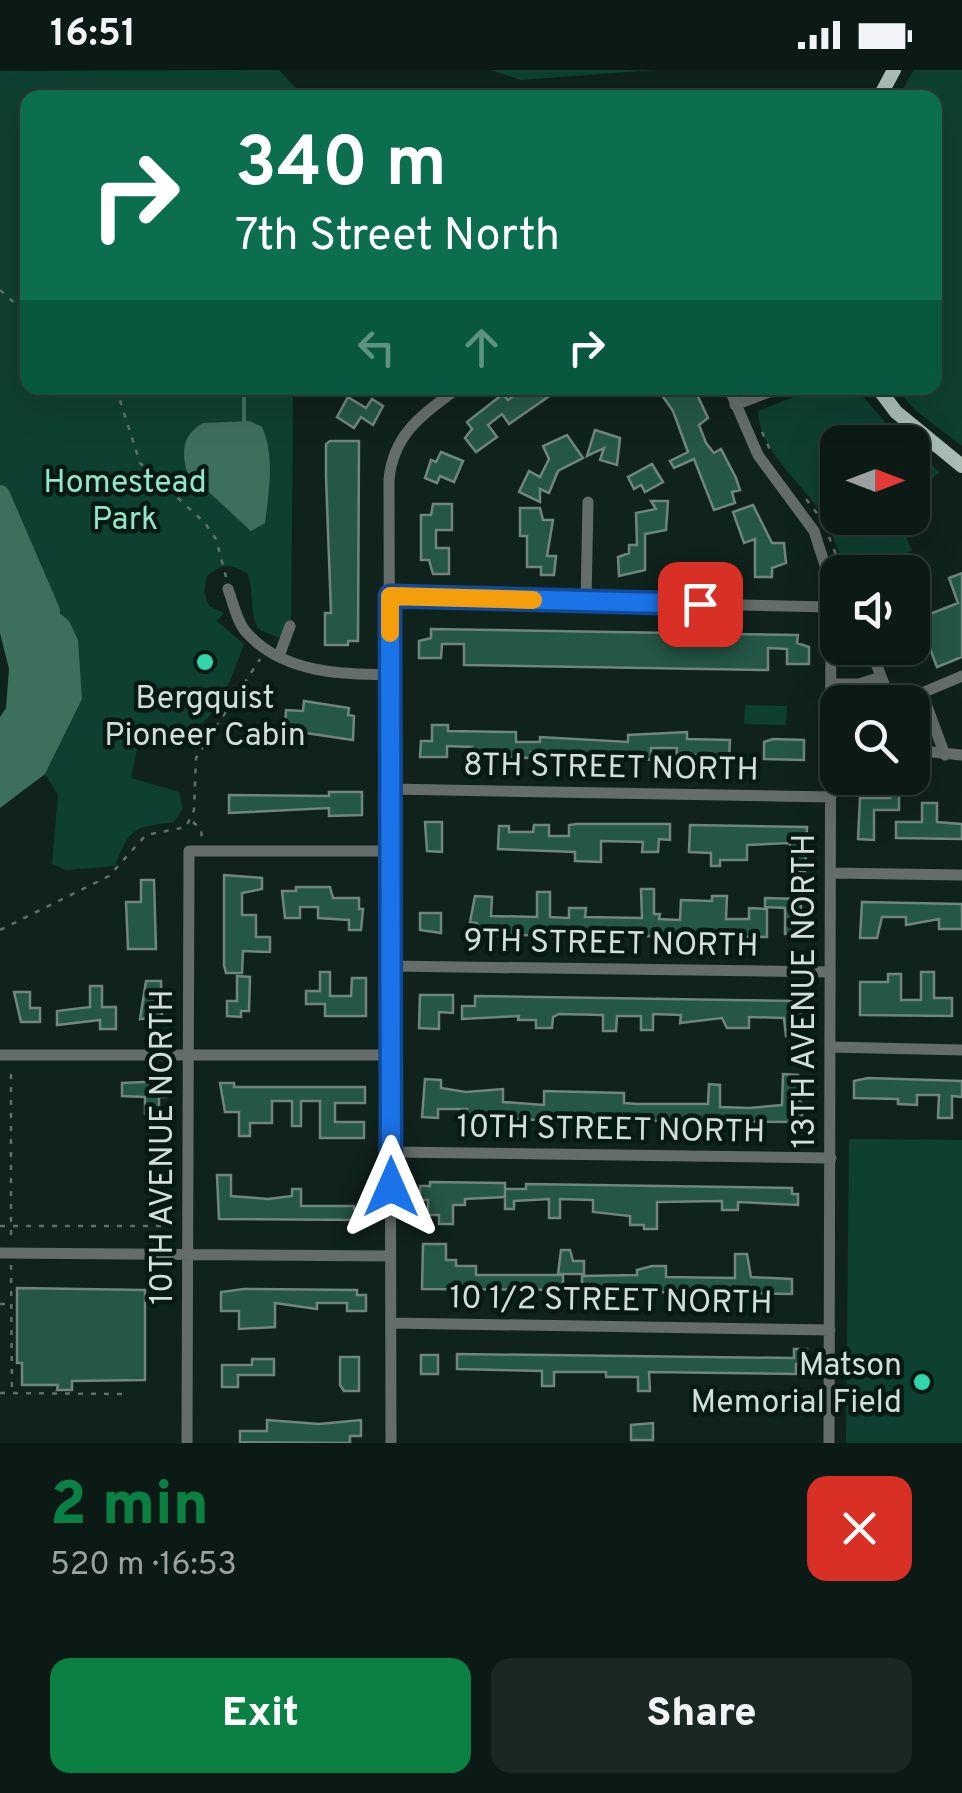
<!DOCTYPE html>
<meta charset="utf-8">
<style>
body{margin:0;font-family:Overpass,sans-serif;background:#1a2722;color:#f1f3f6;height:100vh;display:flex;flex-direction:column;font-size:38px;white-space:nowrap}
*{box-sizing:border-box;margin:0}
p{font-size:32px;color:#9aa1a0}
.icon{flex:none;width:55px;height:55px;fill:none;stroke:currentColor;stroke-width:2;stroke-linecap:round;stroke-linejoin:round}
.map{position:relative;height:1373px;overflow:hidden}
.panel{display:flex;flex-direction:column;background:#0c1a15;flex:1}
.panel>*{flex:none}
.top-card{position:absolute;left:20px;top:20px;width:922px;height:305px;border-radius:20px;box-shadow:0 10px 40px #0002,0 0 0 2px #2c3834;background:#0b6e4f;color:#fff;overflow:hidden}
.needle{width:65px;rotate:90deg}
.buttons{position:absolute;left:820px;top:355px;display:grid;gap:20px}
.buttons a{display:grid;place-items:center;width:110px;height:110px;border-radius:20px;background:#0c1a15;box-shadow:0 10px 40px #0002,0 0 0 2px #2c3834;font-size:50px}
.pin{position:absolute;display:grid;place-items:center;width:85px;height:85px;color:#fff;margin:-42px;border-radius:20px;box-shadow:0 5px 15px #0006}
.me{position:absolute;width:110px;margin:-55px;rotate:0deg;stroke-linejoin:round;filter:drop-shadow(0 0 8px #0008)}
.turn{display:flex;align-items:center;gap:35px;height:210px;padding:0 50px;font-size:45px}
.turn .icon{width:130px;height:130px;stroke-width:2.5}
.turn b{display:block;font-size:70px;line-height:85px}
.lanes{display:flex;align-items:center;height:95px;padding:0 50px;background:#0003;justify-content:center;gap:50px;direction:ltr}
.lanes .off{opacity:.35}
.round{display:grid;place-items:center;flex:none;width:105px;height:105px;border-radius:20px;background:#1a2722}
.head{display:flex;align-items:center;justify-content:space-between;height:170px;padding:0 50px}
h1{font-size:60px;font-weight:800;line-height:75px;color:#0b8043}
.primary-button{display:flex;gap:20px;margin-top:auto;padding:20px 50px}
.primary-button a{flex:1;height:115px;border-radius:20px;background:#0b8043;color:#fff;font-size:40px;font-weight:800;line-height:115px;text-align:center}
.primary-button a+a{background:#1a2722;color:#f1f3f6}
.status{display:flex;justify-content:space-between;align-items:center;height:70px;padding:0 50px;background:#0c1a15;direction:ltr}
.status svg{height:28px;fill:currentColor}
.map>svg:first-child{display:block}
.green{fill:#0e4031}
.water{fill:#3d6f5d}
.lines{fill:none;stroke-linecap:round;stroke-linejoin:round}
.stream{stroke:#3d6f5d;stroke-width:4}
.river{stroke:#3d6f5d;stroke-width:20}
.building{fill:#245746;stroke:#70857d;stroke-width:2.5}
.path{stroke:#606f6a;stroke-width:2.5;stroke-dasharray:5 8;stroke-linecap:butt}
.minor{stroke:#646d69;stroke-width:11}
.major{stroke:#aabeb6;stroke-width:14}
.route-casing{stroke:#114b97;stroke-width:25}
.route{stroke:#1a73e8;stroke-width:18}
.slow{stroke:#f59e0b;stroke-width:18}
.poi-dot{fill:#33d4a8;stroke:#071913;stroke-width:4}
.labels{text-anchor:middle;stroke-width:9;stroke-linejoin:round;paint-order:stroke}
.park-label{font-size:32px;fill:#93e6c8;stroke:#071913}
.poi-label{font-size:32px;fill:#d2ded9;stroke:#071913}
.street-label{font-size:32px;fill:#d2ded9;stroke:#071913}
</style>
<div class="status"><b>16:51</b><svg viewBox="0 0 49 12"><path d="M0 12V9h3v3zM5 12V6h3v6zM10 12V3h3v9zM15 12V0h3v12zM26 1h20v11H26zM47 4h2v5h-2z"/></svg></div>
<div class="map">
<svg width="962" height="1373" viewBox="0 0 962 1373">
<rect width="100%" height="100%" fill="#10221c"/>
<path class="green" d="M279 0 304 27 28 28V318H304L293 327 291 573 258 559C249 539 254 523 248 504 231 493 222 494 207 506L204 521 209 536 224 543 217 551 244 574C216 648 215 658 137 679L131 708 179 722 183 739 174 752C133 757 130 758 115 796L66 800 52 794 58 725 45 704 82 629 69 551 53 537 0 428V1Z
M490 0H654L521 10Z
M914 0H962V376L916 341 896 318H935V28L898 27Z
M816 318H855L903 372H838V448H899L912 481 857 502H845C839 480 830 455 816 436 796 408 759 378 758 341Z
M912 380 940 402 913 423H912Z
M745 635 787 636 786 655 744 654Z
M849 1069 962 1070V1373H846Z"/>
<path class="water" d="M250 351 262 357C275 385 269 422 265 453L251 461 187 402C181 381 183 364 203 353Z
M0 428 53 537 69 551 78 570 82 629 45 704 0 738V647L6 638 9 599 0 563Z"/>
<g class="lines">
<path class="stream" d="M244 318V353"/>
<path class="river" d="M0 425 50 541"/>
</g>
<path class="building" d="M524 318H561L509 354 502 344 488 355 497 367 476 382 465 368 472 359 467 352 503 324 508 330Z
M657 318H694L708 348 699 355 706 373 714 383 721 379 736 408 740 420 732 422 735 433 714 440 694 389 674 398 670 391 688 382 673 341Z
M348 327 366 338 372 329 383 336 373 355 361 347 354 358 337 347Z
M595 360 620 368 617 395 600 390 604 378 587 386Z
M567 365 583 388 558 401 549 423 540 419V432L519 422 529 401 540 407 549 389 543 376Z
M330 371H359L358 571H348V575H325V543H331L326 407V374Z
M441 382 463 391 454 412 440 406 437 413 425 408 431 390 436 392Z
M652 394 663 412 645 422 641 415 634 419 628 407Z
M651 431H668L666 460 645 464V500L619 506 618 487 629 483V475H637L636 443 656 439Z
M433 434H452V460H436V478H449V504H433L429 490H421V445H431Z
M753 435 772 473H784L786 493 772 498V507H755V469L744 473 733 442Z
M520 438H540L543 450H553L547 486H556L554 505H541V497H527V466H520Z
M962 503V587L937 597 929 576 912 583V551L958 533 949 508Z
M431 559 798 565 797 573 809 577V594H787V579L768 578V600L464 595V574H442L441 588H419V571L431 568Z
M304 631 349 638 348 645 354 646 353 670 285 660 286 640 303 641Z
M432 655H448V661L516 662V672H540V667L628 672V665L687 662V669L730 670 729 692 714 691V685H691V691L676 690 677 678H651V690L629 686 555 689V682H531V688L471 687 472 677 447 676V687H420L421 671H432Z
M773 669 804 670V690L764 689V672Z
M329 722H362V745L329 746V738L229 743V725L329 726Z
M890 724H899V740H874V770L858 769 860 728H890Z
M922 733H937V752L962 754V769L896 768V752H922Z
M425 752H442V782L427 781Z
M576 754H670V770L659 769 658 782H642L643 772 601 771V792L575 791V782L498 779 499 756H509V762H533L534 755H549V766H569V755Z
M690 755 807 757 805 801H789L790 773 747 775V790H720V796H711V783L689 782Z
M224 805 262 808V819L242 823V845H256V867H270V882L243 881 242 903H226L224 895Z
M141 810H154L156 879H128L126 832H141Z
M296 817H330L333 828H359V839H363L361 860H349V850L318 848V837H300V848H285L282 821H296Z
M641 819H654V844H660L659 849 680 850 681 830 712 831V826H727L726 849H749V838L767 839V867L498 865 477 864V853L470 852 475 826 492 827 491 846 537 847V822H550V847L569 848V838H586L585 847 642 848Z
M765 828 801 829V864H785V838L765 837Z
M862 832 962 834V859H939V849L906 855V847H882L877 868H860Z
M420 843H441V863L420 860Z
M320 902H330V926H351L352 908H366V946H325V934H306V921H320Z
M921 902H934V928H952V946L860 945V912H888V904H901V930H921Z
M237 906 250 907 249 941H241V947L227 946V931H237Z
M146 911H161L162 947 140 949Z
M90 916H102V937H116V959H100V950L57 955V941L90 937Z
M14 922H30V938H40V952H21Z
M420 925H453V943L439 942V959L419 958Z
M475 926 801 931 800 966H786L784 948 749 947V958H727L722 948 680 953 681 945 653 944V960H641V946H617L616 961H603V945L559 944 553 947 552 958H536V950H518L519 946 462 949V936H475Z
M783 1004 798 1005V1030L805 1035 800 1052 466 1049 467 1039H438V1048L422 1047 425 1009 441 1010V1018L466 1022 503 1019V1032L544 1035V1021L624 1023V1033L637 1034H708L709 1014 720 1015V1037L749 1038 782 1035Z
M868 1008 962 1011V1027L952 1026V1048H938L939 1025H917V1035L898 1034V1029L854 1028V1011Z
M166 1011V1027H159V1044H145V1027L122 1026V1013Z
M220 1013H234V1017H365V1033H335V1052H364V1068H320V1031H301V1056H292V1031H272V1053H250V1066H239V1042H225Z
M217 1105H231V1126L268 1129 292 1126V1119H301V1136H354V1139H366V1150L219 1149Z
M430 1112 505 1113V1127L465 1129V1135H453V1154H439V1145H428V1130H420V1116H430Z
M526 1114 792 1118V1124H798V1135L738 1132V1140H722V1131L657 1132V1159H644V1155H630V1146L593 1142V1130L560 1129V1148H549V1129L514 1131V1139H505V1119H526Z
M423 1174H446V1190H456V1196H476V1205H563V1220L422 1219Z
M561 1180H570L573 1191H584V1204H558Z
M735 1184H747L751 1207 792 1209V1224L582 1221V1206L637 1205V1200L652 1196H666V1207L735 1208Z
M17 1218 145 1220V1310L72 1311V1320H57L58 1315H22V1293H17Z
M244 1219 357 1220V1225H366V1241H347V1233H317V1239L275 1233V1257L239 1259V1241H221V1222Z
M794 1279H807V1294H796V1304L649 1302 650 1321H638V1307H606V1302H554V1316H542V1301L457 1299V1284L794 1288Z
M421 1285H438V1304H421Z
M340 1287H359V1321H344L340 1315Z
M252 1289H274V1305H238V1317H222V1295H252Z
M267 1350 319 1354 361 1350V1366H350V1373L240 1372V1361H267Z
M653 1353V1370H631V1355Z"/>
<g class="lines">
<path class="path" d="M0 220 28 245
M116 318 140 393 205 453 216 469 226 507
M788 323 804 318
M762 362 771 382
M806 429 819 446
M829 467 843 502
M193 752 201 759 202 770
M0 860 109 806 146 765 186 757 194 740 196 688 260 589
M11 1004V1172
M0 1156H174
M11 1195 12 1323
M0 1234H10
M0 1323 123 1324"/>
<path class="minor" d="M729 318 758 385 814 461 831 514 829 1373
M735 335 779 318
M228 519C233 532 237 553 247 563 283 603 340 604 389 605
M912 525 923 521
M389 527 831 537
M586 531 588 432
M870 578 891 632
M279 586 290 556
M831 614H859L881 607
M912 680 962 685
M945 685 922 623 962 606
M390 719 831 727
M831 803 962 805
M391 896 830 902
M830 977 962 980
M0 985H390
M391 1082 831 1088
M0 1183 390 1186
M391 1253 830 1260
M187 1373 189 781H390
M391 1373 389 409C394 362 424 344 458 318"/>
<path class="major" d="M879 28 894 0
M878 318 896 342 962 396"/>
</g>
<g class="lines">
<defs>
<path id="route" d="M391 1117 390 526 700 534"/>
</defs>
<use href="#route" class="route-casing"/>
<use href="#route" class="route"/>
<path class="slow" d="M390 563V526L533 530"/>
</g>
<g class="poi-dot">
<circle cx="205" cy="592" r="10"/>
<circle cx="922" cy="1312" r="10"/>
</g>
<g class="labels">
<g class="park-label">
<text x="125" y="422">Homestead<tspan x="125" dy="37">Park</tspan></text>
</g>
<g class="poi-label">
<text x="205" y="638">Bergquist<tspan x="205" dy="37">Pioneer Cabin</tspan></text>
<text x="902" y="1305" text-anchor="end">Matson<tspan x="902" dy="37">Memorial Field</tspan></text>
</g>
<g class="street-label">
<text transform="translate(611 696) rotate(1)" y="11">8TH STREET NORTH</text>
<text transform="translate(611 872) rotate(1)" y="11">9TH STREET NORTH</text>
<text transform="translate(803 921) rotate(-90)" y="11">13TH AVENUE NORTH</text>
<text transform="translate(611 1058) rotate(1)" y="11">10TH STREET NORTH</text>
<text transform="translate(161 1077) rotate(-90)" y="11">10TH AVENUE NORTH</text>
<text transform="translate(611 1229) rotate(1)" y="11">10 1/2 STREET NORTH</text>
</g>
</g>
</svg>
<div class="buttons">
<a><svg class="needle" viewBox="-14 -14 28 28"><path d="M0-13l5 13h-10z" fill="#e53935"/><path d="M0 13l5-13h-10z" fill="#9aa1a0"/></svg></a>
<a><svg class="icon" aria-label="sound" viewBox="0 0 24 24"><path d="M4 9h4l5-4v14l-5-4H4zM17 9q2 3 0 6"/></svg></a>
<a><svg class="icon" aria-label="search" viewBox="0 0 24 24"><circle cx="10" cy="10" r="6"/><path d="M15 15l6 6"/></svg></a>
</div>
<div class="pin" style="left:700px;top:534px;background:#d93025"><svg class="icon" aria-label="arrive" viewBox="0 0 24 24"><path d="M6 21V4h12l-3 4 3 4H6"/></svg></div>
<svg class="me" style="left:391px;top:1117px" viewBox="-20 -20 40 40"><path d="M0-17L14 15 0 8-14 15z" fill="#1a73e8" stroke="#fff" stroke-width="4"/></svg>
<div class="top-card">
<div class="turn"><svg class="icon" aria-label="right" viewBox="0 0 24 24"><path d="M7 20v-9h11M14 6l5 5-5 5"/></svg><div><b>340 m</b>7th Street North</div></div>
<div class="lanes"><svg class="icon off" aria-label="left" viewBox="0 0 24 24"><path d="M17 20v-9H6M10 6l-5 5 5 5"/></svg><svg class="icon off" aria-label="ahead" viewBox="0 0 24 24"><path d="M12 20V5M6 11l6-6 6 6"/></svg><svg class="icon" aria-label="right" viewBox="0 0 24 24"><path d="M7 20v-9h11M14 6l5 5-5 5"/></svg></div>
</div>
</div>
<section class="panel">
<div class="head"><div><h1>2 min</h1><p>520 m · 16:53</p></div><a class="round" style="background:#d93025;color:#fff"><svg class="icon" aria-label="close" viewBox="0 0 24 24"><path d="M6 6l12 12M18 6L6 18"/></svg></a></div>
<div class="primary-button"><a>Exit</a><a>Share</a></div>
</section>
